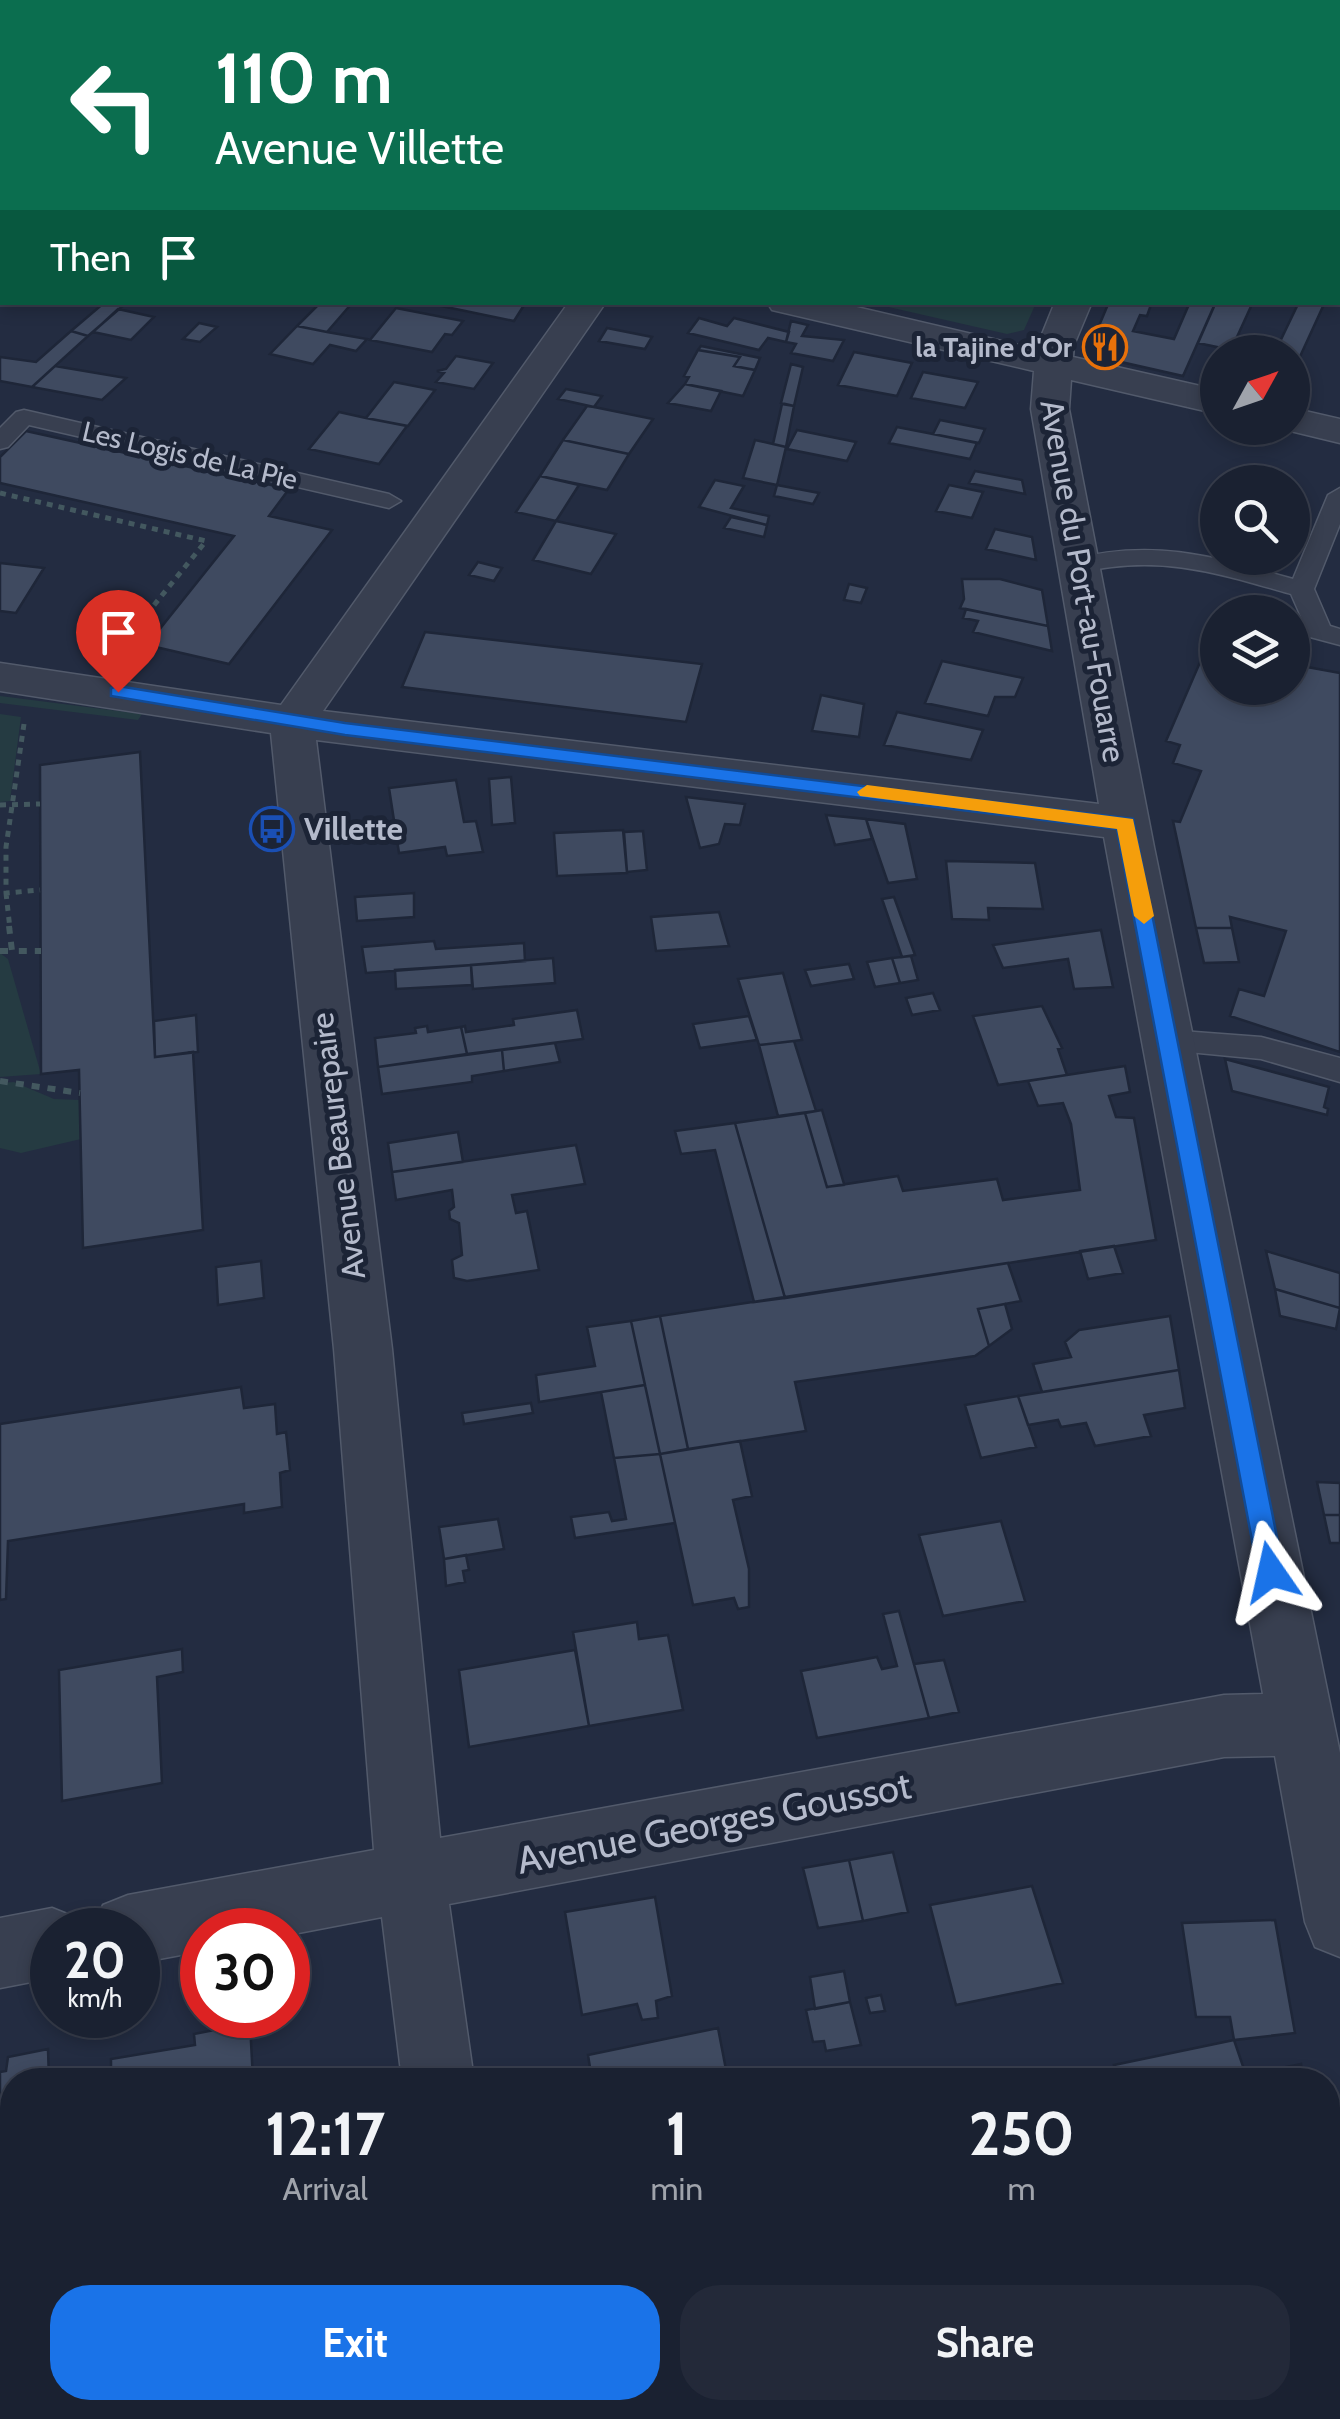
<!DOCTYPE html>
<style>
body{margin:0;font-family:Cabin,sans-serif;background:#232939;color:#f1f3f6;height:100vh;display:flex;flex-direction:column;font-size:38px;white-space:nowrap}
*{box-sizing:border-box;margin:0}
p{font-size:32px;color:#9fa3ab}
.icon{flex:none;width:55px;height:55px;fill:none;stroke:currentColor;stroke-width:2;stroke-linecap:round;stroke-linejoin:round}
.map{position:relative;flex:1;overflow:hidden}
.drawer{position:absolute;left:0px;top:2068px;width:1340px;height:352px;display:flex;flex-direction:column;background:#1a2131;border-radius:40px 40px 0 0;box-shadow:0 5px 15px #0003,0 0 0 2px #383e4d}
.drawer>*{flex:none}
.top-card{position:absolute;left:0px;top:0px;width:1340px;height:305px;box-shadow:0 5px 15px #0003,0 0 0 2px #383e4d;background:#0b6e4f;color:#fff;overflow:hidden}
.needle{width:65px;rotate:50deg}
.tools{position:absolute;left:1200px;top:335px;display:grid;gap:20px}
.tools a{display:grid;place-items:center;width:110px;height:110px;border-radius:50%;background:#1a2131;box-shadow:0 5px 15px #0003,0 0 0 2px #383e4d;font-size:50px}
.speed{position:absolute;left:30px;top:1908px;display:flex;gap:20px;font-size:50px;font-weight:700;text-align:center}
.speed>*{display:grid;place-content:center;width:130px;height:130px;border-radius:50%;background:#1a2131;box-shadow:0 5px 15px #0003,0 0 0 2px #383e4d;line-height:1}
.speed small{font-size:25px;font-weight:400}
.speed .limit{border:15px solid #d22;background:#fff;color:#111}
.pin{position:absolute;display:grid;place-items:center;width:85px;height:85px;color:#fff;margin:-102px -42px;border-radius:50% 50% 50% 0;rotate:-45deg;box-shadow:0 0 10px #0007}
.pin .icon{rotate:45deg}
.me{position:absolute;width:110px;margin:-55px;rotate:349deg;stroke-linejoin:round;filter:drop-shadow(0 0 8px #0008)}
.turn{display:flex;align-items:center;gap:35px;height:210px;padding:0 50px;font-size:45px}
.turn .icon{width:130px;height:130px;stroke-width:2.5}
.turn b{display:block;font-size:70px;line-height:85px}
.then{display:flex;align-items:center;height:95px;padding:0 50px;background:#0003;gap:20px;font-size:38px}
.eta{display:flex;justify-content:space-evenly;align-items:center;height:170px;text-align:center}
.eta b{font-size:60px;font-weight:700;line-height:70px}
.primary-button{display:flex;gap:20px;margin-top:auto;padding:20px 50px}
.primary-button a{flex:1;height:115px;border-radius:40px;background:#1a73e8;color:#fff;font-size:40px;font-weight:700;line-height:115px;text-align:center}
.primary-button a+a{background:#232939;color:#f1f3f6}
.map>svg:first-child{display:block}
.green{fill:#253b42}
.building{fill:#3f4a60;stroke:#1e2638;stroke-width:2.5}
.lines{fill:none;stroke-linecap:round;stroke-linejoin:round}
.service-casing{stroke:#525a6b;stroke-width:3}
.minor-casing{stroke:#525a6b;stroke-width:3}
.tertiary-casing{stroke:#525a6b;stroke-width:3}
.path-far1{stroke:#43585f;stroke-width:5;stroke-dasharray:6 6;stroke-linecap:butt}
.path{stroke:#43585f;stroke-width:6;stroke-dasharray:8 8;stroke-linecap:butt}
.service{fill:#383f50;fill-rule:evenodd}
.minor{fill:#383f50;fill-rule:evenodd}
.tertiary{fill:#383f50;fill-rule:evenodd}
.route{fill:#1a73e8;stroke:#114b97;stroke-width:2.5}
.slow{fill:#f59e0b}
.labels{text-anchor:middle;stroke-width:10;stroke-linejoin:round;paint-order:stroke}
.far-poi-label{font-size:28px;font-weight:bold;fill:#b4bacb;stroke:#1c2436;text-anchor:end}
.far-street-label{font-size:28px;fill:#b4bacb;stroke:#1c2436}
.street-label{font-size:32px;fill:#b4bacb;stroke:#1c2436}
.poi-label{font-size:32px;font-weight:bold;fill:#b4bacb;stroke:#1c2436;text-anchor:start}
.near-street-label{font-size:38px;fill:#b4bacb;stroke:#1c2436}
</style>
<div class="map">
<svg width="1340" height="2419" viewBox="0 0 1340 2419">
<rect width="100%" height="100%" fill="#232c41"/>
<path class="green" d="M871 303H1036L1024 330 1007 334Z
M0 696 142 714 138 720 0 703Z
M0 714 21 717 10 801 0 802Z
M0 953 8 959 41 1074 0 1077Z
M14 1082 54 1099 80 1100 81 1139 21 1153 0 1148V1083Z"/>
<path class="building" d="M206 0H306L318 2H202Z
M105 302 125 304 88 336 71 331Z
M321 302H353L327 332 297 326Z
M422 302H526L514 321Z
M1109 302H1152L1147 316 1140 315 1133 331 1174 339 1190 302 1214 306 1183 376 1099 357 1090 347Z
M1253 302 1231 350 1198 343 1216 302Z
M1299 302H1325L1292 374V352H1275Z
M396 308 463 321 452 335 445 334 432 352 370 340Z
M118 309 154 317 131 340 93 332Z
M699 318 727 326 734 318 789 332 786 342 768 338 759 350 688 333Z
M791 321 808 325 802 336 844 340 833 361 791 353 796 344 786 342Z
M199 323 217 327 200 342 183 339Z
M297 326 327 332 367 339 356 351 330 345 313 364 270 354Z
M607 328 652 337 645 349 599 341Z
M71 331 88 336 32 387 0 381V357L36 362Z
M701 346 760 358 755 370 734 366 740 357 698 350Z
M698 350 740 357 734 366 755 370 743 396 685 384 689 377 684 376Z
M854 352 912 363 897 396 838 385Z
M456 356 493 363 474 389 436 382 444 373 437 371 446 369Z
M791 364 803 367 794 406 781 403Z
M55 366 126 378 102 400 32 387Z
M923 372 978 382 965 408 911 398Z
M394 382 435 390 408 426 366 418Z
M685 384 721 391 711 411 668 403Z
M566 389 602 396 594 407 558 399Z
M782 404 794 406 786 447 773 444Z
M587 406 594 407 653 419 629 454 563 440Z
M339 412 366 418 407 426 379 464 309 449Z
M940 420 985 429 979 443 933 434Z
M897 427 933 434 977 443 970 459 889 443Z
M797 430 856 442 847 461 787 449Z
M26 431 289 489 269 516 332 530 229 664 147 645 234 536 0 483V457Z
M563 440 629 454 607 490 540 476Z
M755 440 786 447 777 485 743 478Z
M975 471 1022 480 1025 494 969 483Z
M540 476 579 485 556 521 516 512Z
M715 480 744 486 731 508 769 516 767 525 699 507Z
M777 485 819 493 813 504 774 496Z
M949 485 983 492 972 518 936 511Z
M731 517 767 525 764 537 724 528Z
M556 521 616 534 591 574 533 560Z
M995 529 1032 537 1036 560 986 549Z
M478 562 502 568 494 581 469 575Z
M0 563 44 568 16 613 0 611Z
M962 579H1000L1042 590 1048 626 960 608 964 599Z
M849 584 867 588 861 603 844 600Z
M966 609 1048 626 1052 651 973 632 978 621 963 618Z
M425 632 702 664 686 722 402 687Z
M1204 653 1218 657V688H1292V657L1302 666 1340 673V1052L1230 1016 1239 989 1264 996 1286 931 1230 917 1232 928H1196L1173 821 1180 822 1201 771 1173 763 1180 745 1166 741Z
M942 661 1023 678 1015 697H995L988 716 925 703Z
M821 695 864 704 859 737 812 731Z
M897 712 983 730 971 760 884 745Z
M140 752 155 1057 193 1052 203 1230 83 1248 79 1070 41 1074 40 765Z
M511 777 515 823 492 825 489 779Z
M456 780 464 822 476 821 483 852 447 856 445 847 399 853 389 788Z
M686 797 745 804 740 825 725 824 719 844 700 848Z
M826 815 866 819 872 839 835 845Z
M866 819 905 824 917 879 888 883Z
M623 830 627 873 557 876 554 833Z
M643 831 647 870 627 872 624 832Z
M946 861 1035 863 1043 909 988 908 989 920 952 919Z
M414 893V917L357 921 355 897Z
M894 897 915 955 902 957 882 899Z
M719 912 729 946 656 951 651 917Z
M1196 928H1232L1239 962 1204 963Z
M1101 930 1113 987 1074 989 1068 959 1003 968 993 945Z
M434 941 436 949 524 943 525 961 366 973 362 947Z
M911 956 918 980 900 983 892 958Z
M553 958 555 983 473 989 471 965Z
M892 958 900 983 875 987 867 962Z
M849 964 854 979 811 986 805 970Z
M471 965 472 985 396 989 395 970Z
M783 973 802 1040 759 1045 738 979Z
M933 993 940 1010 912 1015 906 998Z
M1042 1006 1062 1048 1058 1049 1067 1075 998 1085 973 1016Z
M577 1010 583 1039 467 1054 461 1027 465 1026 466 1032 514 1025 513 1019Z
M196 1015 198 1052 155 1057 154 1021Z
M749 1016 757 1040 700 1048 693 1024Z
M427 1026 428 1032 461 1027 467 1054 378 1067 375 1038 416 1033 415 1028Z
M794 1041 816 1111 778 1116 759 1045Z
M555 1043 560 1062 504 1071 502 1050Z
M502 1050 504 1071 472 1076V1082L382 1094 378 1067Z
M1225 1059 1329 1087 1324 1107 1328 1109 1327 1115 1232 1091Z
M1125 1066 1130 1092 1109 1096 1116 1117 1134 1118 1156 1240 785 1298 735 1123 805 1113 827 1187 898 1176 903 1191 997 1179 1003 1200 1080 1190 1071 1124 1063 1103 1038 1106 1028 1081Z
M822 1110 844 1184V1185L827 1187 805 1113Z
M735 1123 785 1298 754 1302 715 1150 681 1154 675 1131Z
M458 1132 463 1162 392 1172 388 1143Z
M576 1145 585 1184 512 1195 516 1213 527 1211 539 1270 467 1281 454 1278 452 1260 462 1255 459 1223 450 1219 449 1211 454 1207 452 1190 396 1200 392 1172Z
M1114 1246 1123 1273 1088 1279 1080 1251Z
M1266 1251 1340 1273V1308L1275 1289Z
M261 1261 264 1298 218 1305 216 1267Z
M1008 1263 1021 1301 978 1309 989 1346 975 1356 795 1382 806 1431 688 1449 660 1316Z
M1275 1289 1340 1308 1336 1329 1280 1316Z
M1005 1304 1012 1329 989 1346 978 1309Z
M660 1316 688 1449 660 1454 631 1321Z
M1170 1316 1179 1370 1042 1392 1033 1364 1071 1357 1065 1342 1079 1330Z
M631 1321 645 1385 539 1402 536 1375 595 1366 587 1327Z
M1179 1370 1185 1408 1144 1415 1151 1436 1095 1446 1086 1423 1061 1427 1058 1420 1028 1425 1018 1396Z
M645 1385 660 1454 614 1458 601 1392Z
M241 1387 244 1408 275 1404 277 1434 286 1432 290 1470 280 1473 282 1507 244 1513V1504L8 1541 6 1599 0 1600V1424Z
M1018 1396 1036 1447 981 1458 965 1405Z
M531 1403 533 1413 464 1424 462 1413Z
M740 1441 752 1496 733 1500 749 1569V1607L738 1609 734 1598 693 1605 660 1454Z
M660 1454 675 1523 575 1538 571 1517 609 1512 612 1521 626 1519 614 1458Z
M1317 1482 1340 1483V1515H1324Z
M1324 1515H1340V1543H1330Z
M498 1519 504 1549 444 1559 439 1527Z
M1001 1521 1025 1601 943 1616 919 1535Z
M466 1555 469 1570 463 1571 465 1582 446 1586 444 1559Z
M899 1611 929 1718 817 1738 801 1671 877 1657 882 1669 897 1666 883 1614Z
M637 1622 639 1639 668 1635 683 1710 589 1726 573 1632Z
M182 1649 183 1672 157 1677 162 1783 62 1801 59 1670Z
M575 1650 589 1726 469 1747 459 1670Z
M944 1660 959 1712 929 1718 914 1664Z
M893 1852 908 1912 863 1921 849 1860Z
M849 1860 863 1921 818 1928 803 1868Z
M1032 1886 1063 1983 956 2005 930 1905Z
M655 1897 672 1996 656 2001 658 2018 642 2020 637 2004 582 2015 565 1912Z
M1275 1920 1295 2033 1234 2040 1230 2017H1196L1182 1923Z
M844 1971 850 2002 815 2009 810 1977Z
M881 1995 885 2011 870 2013 866 1998Z
M850 2002 861 2045 826 2051 824 2041 813 2042 806 2010Z
M250 2023 253 2080H49L111 2069V2059L195 2045 194 2034Z
M718 2028 728 2080H592L588 2055Z
M1234 2040 1246 2075 1221 2080H1118L1114 2065Z
M48 2049 49 2080H12V2188L0 2190V2072L6 2071 8 2057Z
M1301 2064 1303 2080H1221Z
M1335 2255 1340 2309 1328 2312V2257Z
M1340 2309V2413L1299 2419 1296 2408H1328V2312Z
M883 2408H1022L1029 2419H885Z"/>
<g class="lines">
<defs>
<path id="service" d="M24 410 389 494 401 501 389 508 29 425 8 447 0 449V428L16 412Z
M1340 488V524L1314 589 1330 626 1340 629V645L1310 637 1291 594C1214 572 1158 554 1078 573L1066 565 1069 560C1153 538 1212 556 1293 579L1328 495Z
M1168 1030 1261 1037 1340 1058V1082L1261 1059 1157 1049 1153 1041 1157 1033Z"/>
<path id="minor" d="M353 0H396L397 2H354Z
M0 112 2 113V133L0 132Z
M1338 174H1340V195H1338Z
M569 302H606L323 711 1099 804 1031 409 1034 371 772 310 767 302H835L1036 349 1055 302H1092L1074 345 1073 357 1218 390V414L1071 380 1069 409 1154 847 1340 1753V1957L1315 1947 1305 1922 1275 1756 1224 1757 449 1904 474 2080H402L382 1917 288 1935V1930H202V1951L138 1963V1930H93L103 1905 128 1895 374 1850 334 1349 271 733 0 691V663L281 705ZM316 740 1104 837 1263 1694 1224 1695 440 1838 392 1349Z
M1292 408 1340 419V443L1278 428H1292Z
M52 1908 77 1918 81 1930H52V1978L0 1988V1918Z
M436 2408H515L518 2419H438Z"/>
<path id="tertiary" d="M2 69V91L0 92V70Z"/>
</defs>
<use href="#service" class="service-casing"/>
<use href="#minor" class="minor-casing"/>
<use href="#tertiary" class="tertiary-casing"/>
<path class="path-far1" d="M0 493 206 541 120 647
M24 724 6 847V893L40 890
M0 805 40 804
M6 893 10 929"/>
<path class="path" d="M9 926 12 951H41
M0 951H12
M0 1081 80 1093"/>
<use href="#service" class="service"/>
<use href="#minor" class="minor"/>
<use href="#tertiary" class="tertiary"/>
</g>
<path class="route" d="M118 686 345 723 1133 819 1284 1572 1280 1580 1271 1584 1262 1580 1258 1572 1117 829 345 735 111 696V688Z"/>
<path class="slow" d="M867 785 1133 819 1154 916 1144 924 1134 916 1117 829 860 796 857 792Z"/>
<defs>
<symbol id="restaurant-ring" viewBox="-11 -11 22 22"><circle r="9.5" fill="#1c2436" stroke="#e8710a" stroke-width="1.5"/><path d="M-5-6h1v4h1v-4h1v4h1v-4h1v5L-1.5 .5V6h-2V.5L-5-1ZM5-6V6H3V1.5H1.5Q1.5-4 5-6Z" fill="#e8710a"/></symbol>
<symbol id="bus-ring" viewBox="-11 -11 22 22"><circle r="9.5" fill="#1c2436" stroke="#1a4fb4" stroke-width="1.5"/><path d="M-5-6H5V4H4V6H2V4H-2V6H-4V4H-5ZM-3.5-4V0h7V-4ZM-3.5 1.2v1.5H-2V1.2ZM2 1.2v1.5H3.5V1.2Z" fill="#1a4fb4"/></symbol>
</defs>
<g fill-rule="evenodd">
<use href="#restaurant-ring" x="1080" y="322" width="50" height="50"/>
<use href="#bus-ring" x="247" y="804" width="50" height="50"/>
</g>
<g class="labels">
<g class="far-poi-label">
<text x="1072" y="357">la Tajine d'Or</text>
</g>
<g class="far-street-label">
<text transform="translate(190 455) rotate(13)" y="10">Les Logis de La Pie</text>
</g>
<g class="street-label">
<text transform="translate(1083 581) rotate(80)" y="11">Avenue du Port-au-Fouarre</text>
<text transform="translate(338 1146) rotate(-97)" y="11">Avenue Beaurepaire</text>
</g>
<g class="poi-label">
<text x="304" y="840">Villette</text>
</g>
<g class="near-street-label">
<text transform="translate(714 1823) rotate(-11)" y="13">Avenue Georges Goussot</text>
</g>
</g>
</svg>
<div class="tools">
<a><svg class="needle" viewBox="-14 -14 28 28"><path d="M0-13l5 13h-10z" fill="#e53935"/><path d="M0 13l5-13h-10z" fill="#9fa3ab"/></svg></a>
<a><svg class="icon" aria-label="search" viewBox="0 0 24 24"><circle cx="10" cy="10" r="6"/><path d="M15 15l6 6"/></svg></a>
<a><svg class="icon" aria-label="layers" viewBox="0 0 24 24"><path d="M12 4l9 5-9 5-9-5zM3 14l9 5 9-5"/></svg></a>
</div>
<div class="speed"><div>20<small>km/h</small></div><div class="limit">30</div></div>
<div class="pin" style="left:118px;top:692px;background:#d93025"><svg class="icon" aria-label="arrive" viewBox="0 0 24 24"><path d="M6 21V4h12l-3 4 3 4H6"/></svg></div>
<svg class="me" style="left:1271px;top:1572px" viewBox="-20 -20 40 40"><path d="M0-17L14 15 0 8-14 15z" fill="#1a73e8" stroke="#fff" stroke-width="4"/></svg>
<div class="top-card">
<div class="turn"><svg class="icon" aria-label="left" viewBox="0 0 24 24"><path d="M17 20v-9H6M10 6l-5 5 5 5"/></svg><div><b>110 m</b>Avenue Villette</div></div>
<div class="then">Then<svg class="icon" aria-label="arrive" viewBox="0 0 24 24"><path d="M6 21V4h12l-3 4 3 4H6"/></svg></div>
</div>
<section class="drawer">
<div class="eta">
<div><b>12:17</b><p>Arrival</p></div>
<div><b>1</b><p>min</p></div>
<div><b>250</b><p>m</p></div>
</div>
<div class="primary-button"><a>Exit</a><a>Share</a></div>
</section>
</div>
